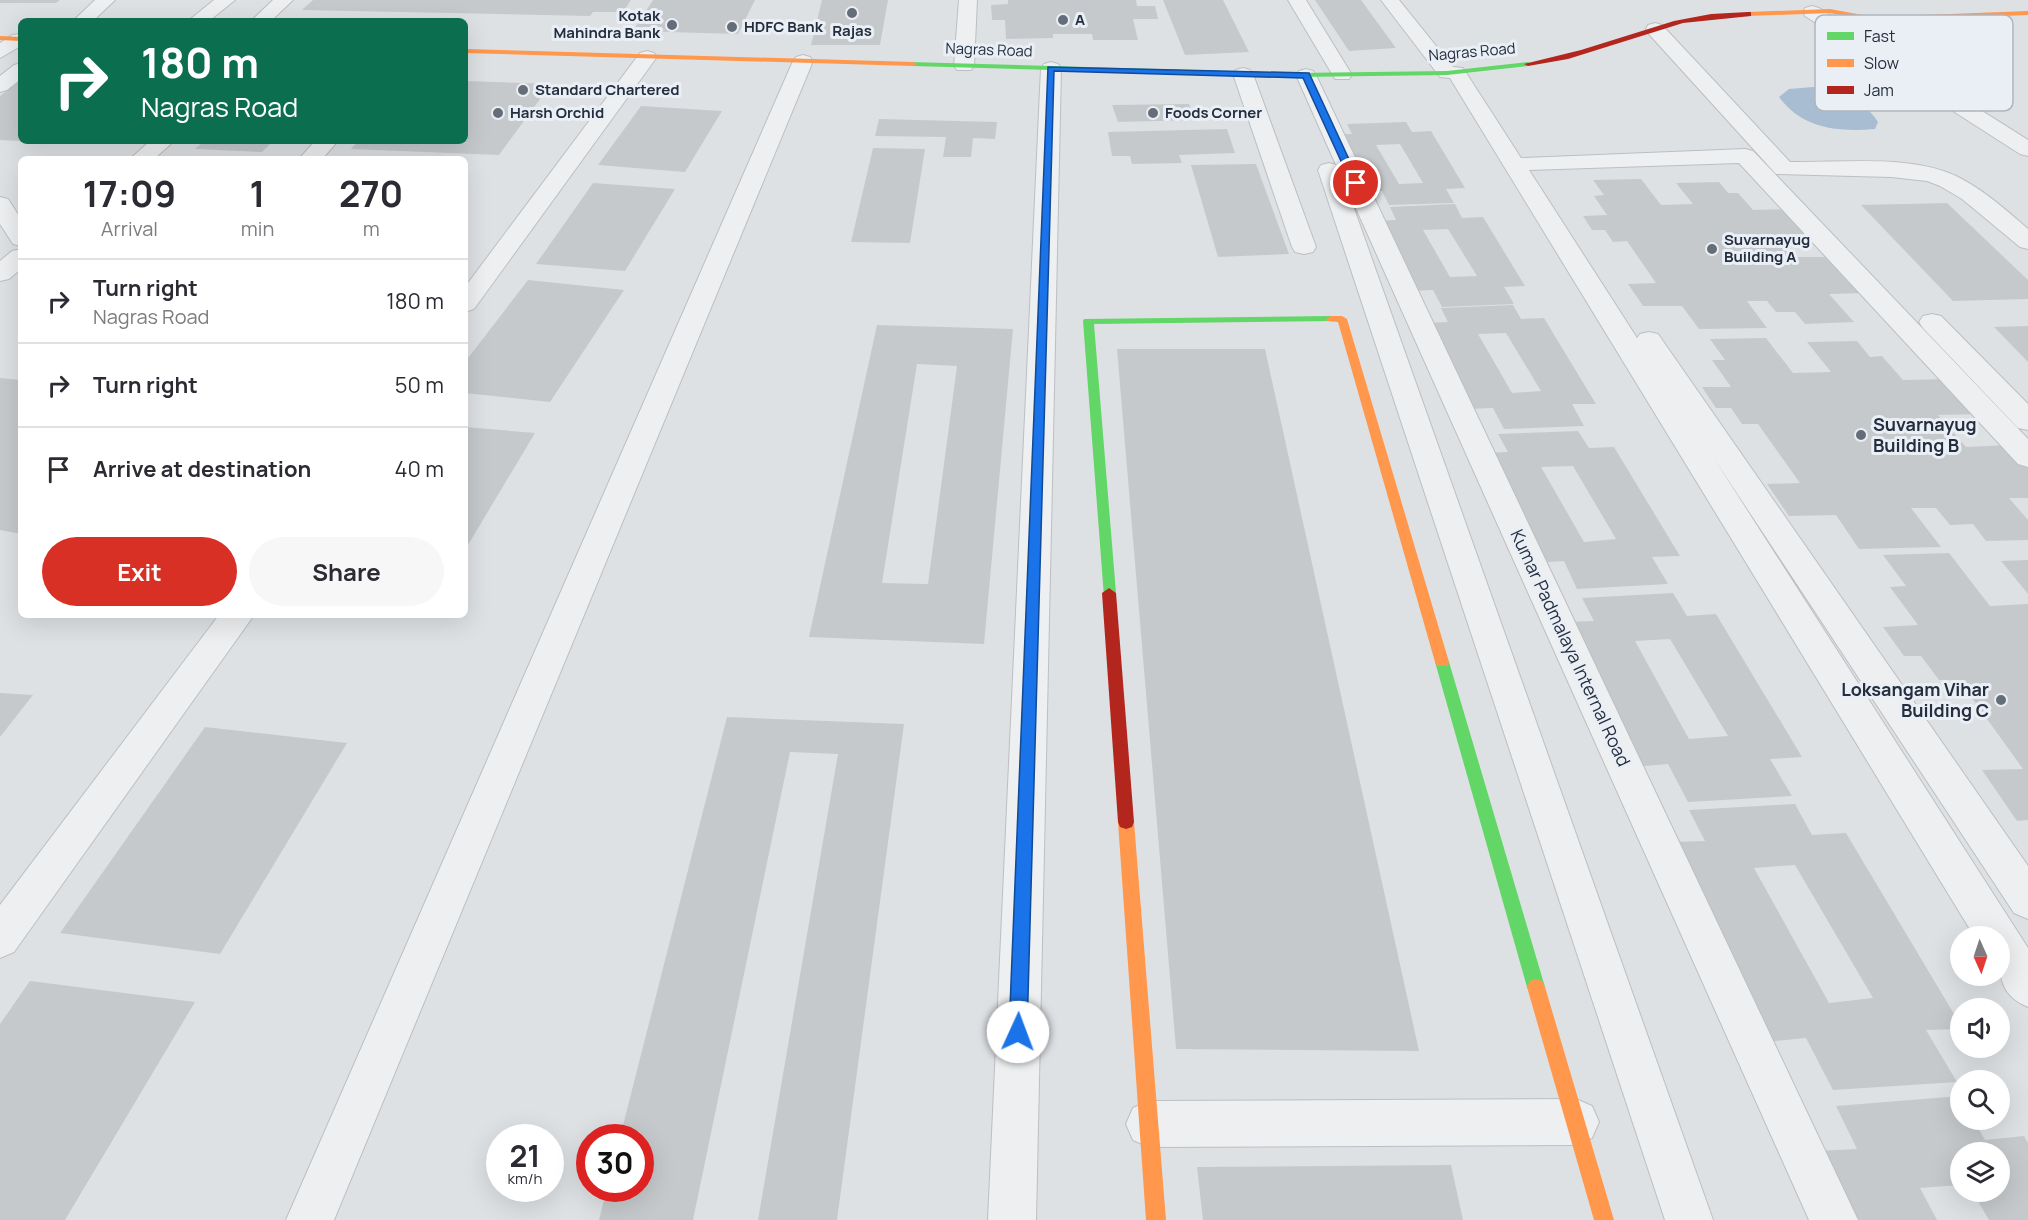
<!DOCTYPE html>
<style>
body{margin:0;font-family:Manrope,sans-serif;background:#f7f7f7;color:#2b2b33;height:100vh;display:flex;flex-direction:column;font-size:22px;white-space:nowrap}
*{box-sizing:border-box;margin:0}
p{font-size:20px;color:#7c7c81}
.icon{flex:none;width:33px;height:33px;fill:none;stroke:currentColor;stroke-width:2;stroke-linecap:round;stroke-linejoin:round}
.map{position:relative;flex:1;overflow:hidden}
.sheet{position:absolute;left:18px;top:156px;width:450px;height:462px;display:flex;flex-direction:column;background:#fff;border-radius:9px;box-shadow:0 6px 24px #0002}
.sheet>*{flex:none}
.guide{position:absolute;left:18px;top:18px;width:450px;height:126px;border-radius:9px;box-shadow:0 6px 24px #0002;background:#0b6e4f;color:#fff;overflow:hidden}
.needle{width:39px;rotate:177deg}
.controls{position:absolute;left:1950px;top:926px;display:grid;gap:12px}
.controls a{display:grid;place-items:center;width:60px;height:60px;border-radius:50%;background:#fff;box-shadow:0 6px 24px #0002;font-size:30px}
.speed{position:absolute;left:486px;top:1124px;display:flex;gap:12px;font-size:30px;font-weight:700;text-align:center}
.speed>*{display:grid;place-content:center;width:78px;height:78px;border-radius:50%;background:#fff;box-shadow:0 6px 24px #0002;line-height:1}
.speed small{font-size:15px;font-weight:400}
.speed .limit{border:9px solid #d22;background:#fff;color:#111}
.pin{position:absolute;display:grid;place-items:center;width:51px;height:51px;color:#fff;margin:-26px;border:3px solid #fff;border-radius:50%;box-shadow:0 2px 6px #0007}
.me{position:absolute;width:66px;margin:-33px;rotate:2deg;stroke-linejoin:round;filter:drop-shadow(0 0 4px #0008)}
.turn{display:flex;align-items:center;gap:21px;height:126px;padding:0 24px;font-size:27px}
.turn .icon{width:78px;height:78px;stroke-width:2.5}
.turn b{display:block;font-size:42px;line-height:51px}
.eta{display:flex;justify-content:space-evenly;align-items:center;height:102px;text-align:center}
.eta b{font-size:36px;font-weight:700;line-height:42px}
.cta{display:flex;gap:12px;margin-top:auto;padding:12px 24px}
.cta a{flex:1;height:69px;border-radius:36px;background:#d93025;color:#fff;font-size:24px;font-weight:700;line-height:69px;text-align:center}
.cta a+a{background:#f7f7f7;color:#2b2b33}
ul{padding:0;list-style:none}
li{display:flex;align-items:center;gap:18px;height:84px;padding:0 24px;border-top:2px solid #e1e1e2}
li div{flex:1}
li b{display:block;font-size:22px}
li em{font-style:normal}
.map>svg:first-child{display:block}
.water{fill:#a8bdd2}
.building{fill:#c6c9cc;fill-rule:evenodd}
.lines{fill:none;stroke-linecap:round;stroke-linejoin:round}
.lane-casing{stroke:#bcbfc2;stroke-width:2}
.street-casing{stroke:#bcbfc2;stroke-width:2}
.lane{fill:#edeff0;fill-rule:evenodd}
.street{fill:#edeff0;fill-rule:evenodd}
.fast{fill:#63d668;fill-rule:evenodd}
.slow{fill:#ff974d;fill-rule:evenodd}
.jam{fill:#b3261e;fill-rule:evenodd}
.route{fill:#1a73e8;stroke:#114b97;stroke-width:1.5}
.poi-dot{fill:#656d78;stroke:#eaeff5;stroke-width:2}
.labels{text-anchor:middle;stroke-width:6;stroke-linejoin:round;paint-order:stroke}
.far-poi-label{font-size:15px;font-weight:bold;fill:#242e3e;stroke:#eaeff5;text-anchor:start}
.far-street-label{font-size:15px;fill:#242e3e;stroke:#eaeff5}
.poi-label{font-size:18px;font-weight:bold;fill:#242e3e;stroke:#eaeff5;text-anchor:start}
.street-label{font-size:18px;fill:#242e3e;stroke:#eaeff5}
.key{fill:#eaeff5;stroke:#afb5be;stroke-width:1.5}
.key-label{font-size:16px;fill:#242e3e}
</style>
<div class="map">
<svg width="2028" height="1220" viewBox="0 0 2028 1220">
<rect width="100%" height="100%" fill="#dee1e4"/>
<path class="water" d="M1813 87C1839 91 1863 99 1878 122L1875 129C1837 132 1803 129 1779 97L1789 89Z"/>
<path class="building" d="M0 0H60L56 3H0Z
M313 0H631L623 12H593L590 16 302 10Z
M653 0H755L738 34 633 31Z
M822 0H888L880 45H811Z
M1008 0H1136L1137 6H1155L1158 19H1133L1138 40H1093L1092 34H1053V38L1006 39 1005 20H992L991 5 1008 4Z
M1163 0H1223L1249 52 1185 55Z
M1315 0H1361L1396 48 1349 51Z
M21 80V141L0 140V96Z
M465 81 551 84 499 155 351 149 358 141H465Z
M1189 104 1194 120 1118 122 1112 105Z
M641 106 722 111 685 172 598 165Z
M879 119 997 122 995 139 973 138 971 157H943L946 137 875 136Z
M1406 122 1412 132 1431 131 1465 188 1446 189 1454 203 1389 205 1382 191 1361 192 1332 134H1352L1347 124ZM1400 144 1423 183 1399 184 1376 145Z
M1227 129 1235 153 1179 155 1182 163 1132 164 1130 156H1112L1108 132Z
M204 141H273L262 152 195 149Z
M873 148 925 149 910 243 851 242Z
M1256 164 1289 254 1218 257 1191 165Z
M1641 179 1661 205 1693 204 1676 183 1719 182 1728 193H1738L1753 210 1795 209 1817 234 1779 235 1798 257H1835L1867 293 1829 294 1854 322 1805 324 1795 312H1776L1767 301H1747L1767 328 1699 329 1682 306H1643L1628 284 1656 283 1627 241 1613 242 1605 230H1592L1583 216 1607 215 1594 196 1604 195 1593 180Z
M593 183 675 189 625 271 536 264Z
M1947 203 2028 280V299L1953 301 1861 205Z
M1455 204 1462 218 1483 217 1525 286 1504 287 1514 304 1442 307 1433 290 1409 291 1375 221 1396 220 1390 207ZM1448 229 1477 276 1450 277 1423 230Z
M528 280 624 290 550 402 465 393V362Z
M1513 305 1521 319 1544 318 1596 404H1572L1584 426 1504 429 1493 408 1467 409 1424 323 1448 322 1441 308ZM1506 333 1541 391 1512 393 1478 334Z
M877 325 1013 329 984 644 809 637ZM917 364 957 366 928 584 882 583Z
M2028 326V362L1994 327Z
M1766 338 1793 373 1831 372 1807 342 1857 341 1870 357 1882 356 1903 380 1951 379 1984 414 1938 415 1966 447 2008 445 2028 467V498H2009L2028 520V540L1986 541 1973 524 1950 525 1936 508H1911L1941 547 1859 549 1836 515 1789 516 1767 484 1800 483 1758 424H1742L1731 408H1716L1702 387H1731L1712 360H1725L1710 339Z
M1117 349H1265L1419 1051 1176 1049Z
M0 378 21 380V534L0 530Z
M465 427 535 433 465 550Z
M1578 431 1589 448 1614 447 1680 556 1652 557 1668 584 1577 589 1564 561 1534 563 1481 453 1508 452 1498 434ZM1573 466 1616 539 1584 542 1541 467Z
M1949 553 1990 606 2028 604V820L2017 821 1982 770 2023 769 1959 680H1939L1921 656H1904L1883 627 1918 625 1890 587 1906 586 1883 555Z
M2028 560V594L2001 561Z
M1673 593 1687 616 1716 614 1802 757 1770 759 1792 796 1688 802 1668 764 1634 767 1563 622 1594 621 1582 598ZM1670 639 1728 736 1689 739 1635 641Z
M0 693 33 695 0 737Z
M727 717 904 724 837 1220H758L838 754 790 752 693 1220H599L607 1188H640V1137H620Z
M205 727 347 743 220 954 60 933Z
M1795 804 1812 835 1846 833 1960 1024V1029L1926 1030 1957 1082 1833 1090 1806 1038 1766 1042 1669 842 1705 841 1689 810ZM1795 865 1873 998 1829 1003 1754 868Z
M30 981 195 1002 65 1220H0V1024Z
M1960 1096V1119H1973L1985 1140 2024 1136 2028 1143V1220H1989L1972 1191H2000V1152H1960V1185L1920 1188 1937 1220H1848L1815 1151 1857 1149 1836 1106Z
M1451 1165 1463 1220H1203L1197 1167Z"/>
<g class="lines">
<defs>
<path id="lane" d="M95 0H115L93 21H73Z
M214 0H235L209 21H188Z
M1812 6 1819 8 2028 140V156L2020 154 1805 16 1803 12 1805 8Z
M803 55 810 57 813 61 334 1220H286L793 61 796 57Z
M21 63V79L7 90 0 92V76L14 65Z
M1243 68 1250 70 1253 74 1316 247 1313 252 1304 254 1295 252 1292 247 1233 74 1236 70Z
M0 197 8 199 21 219V246L13 244 0 224Z"/>
<path id="street" d="M273 0H293L271 21H251Z
M959 0H977L974 66 971 70H957L954 66Z
M1288 0H1306L1352 75 1349 79H1335Z
M1381 0H1399L1453 67 1463 68 1521 158 1745 149 1753 151 2028 439V467L2018 464 1739 163 1529 170 1637 338 1640 334 1649 332 1658 334 2028 866V919L2014 913 1713 457 2028 948V1007C1994 993 2000 967 2000 936H1974L1450 78 1440 77Z
M1655 23 1662 25 1790 162C1841 163 1911 154 1958 177 1984 190 2006 210 2028 229V249L2020 247 1962 199 1940 186 1927 181 1891 177 1776 174 1648 33 1646 29 1648 25Z
M21 34V46L0 58V43L12 35Z
M647 51 654 53 657 57 654 61 474 309 465 312V287L640 53Z
M1051 62 1058 64 1061 68 1036 1220H988L1041 68 1044 64Z
M1306 69 1313 71 1316 75 1858 1220H1809L1346 186 1713 1220H1665L1318 170 1321 165 1329 163 1336 165 1296 75 1299 71Z
M150 141H174L154 159H130Z
M315 141H338L322 159H299Z
M21 249V269L9 279 0 281V261L12 251Z
M1932 314 1941 316 2028 404V430L2018 428 1923 328 1919 322 1923 316Z
M219 615H254L14 952 0 958V905Z
M1576 1099 1592 1106 1599 1122 1592 1138 1576 1145 1149 1147 1133 1140 1126 1124 1133 1108 1149 1101Z"/>
</defs>
<use href="#lane" class="lane-casing"/>
<use href="#street" class="street-casing"/>
<use href="#lane" class="lane"/>
<use href="#street" class="street"/>
<path class="fast" d="M910 62 1297 73 1447 71 1528 62 1532 64 1528 66 1447 75 1297 77 913 66 909 64Z
M1331 316 1335 317V321L1094 324 1116 593 1109 598 1104 597 1083 321 1084 319Z
M1442 656 1447 658 1449 662 1545 987 1542 993 1536 995 1530 993 1527 987 1435 662 1437 658Z"/>
<path class="slow" d="M1830 9 1873 17 2028 11V15L1873 21 1830 13 1748 16 1744 14 1748 12Z
M0 36 21 37V41L0 40Z
M465 49 913 62 917 64 913 66 465 53Z
M1342 316 1347 319 1449 662 1447 666H1437L1435 662 1338 322 1327 321 1326 319 1331 316Z
M1126 815 1132 817 1134 822 1166 1220H1146L1118 822 1120 817Z
M1536 979 1542 981 1545 987 1614 1220H1594L1527 987 1530 981Z"/>
<path class="jam" d="M1748 12H1751V16L1683 23 1568 59 1528 66 1524 64 1581 50 1674 21 1711 14Z
M1109 588 1116 593 1134 822 1132 827 1126 829 1120 827 1118 822 1102 593Z"/>
</g>
<path class="route" d="M1048 67 1309 73 1360 183 1356 186 1351 183 1303 78 1054 71 1027 1032 1025 1038 1018 1041 1012 1038 1009 1032Z"/>
<g class="poi-dot">
<circle cx="852" cy="13" r="6"/>
<circle cx="1063" cy="20" r="6"/>
<circle cx="672" cy="25" r="6"/>
<circle cx="732" cy="27" r="6"/>
<circle cx="523" cy="90" r="6"/>
<circle cx="498" cy="113" r="6"/>
<circle cx="1153" cy="113" r="6"/>
<circle cx="1712" cy="249" r="6"/>
<circle cx="1861" cy="435" r="6"/>
<circle cx="2001" cy="700" r="6"/>
</g>
<g class="labels">
<g class="far-poi-label">
<text x="660" y="21" text-anchor="end">Kotak<tspan x="660" dy="17">Mahindra Bank</tspan></text>
<text x="1075" y="25">A</text>
<text x="744" y="32">HDFC Bank</text>
<text x="852" y="36" text-anchor="middle">Rajas</text>
<text x="535" y="95">Standard Chartered</text>
<text x="510" y="118">Harsh Orchid</text>
<text x="1165" y="118">Foods Corner</text>
<text x="1724" y="245">Suvarnayug<tspan x="1724" dy="17">Building A</tspan></text>
</g>
<g class="far-street-label">
<text transform="translate(989 50) rotate(2)" y="5">Nagras Road</text>
<text transform="translate(1472 52) rotate(-5)" y="5">Nagras Road</text>
</g>
<g class="poi-label">
<text x="1873" y="431">Suvarnayug<tspan x="1873" dy="21">Building B</tspan></text>
<text x="1989" y="696" text-anchor="end">Loksangam Vihar<tspan x="1989" dy="21">Building C</tspan></text>
</g>
<g class="street-label">
<text transform="translate(1570 648) rotate(65)" y="6">Kumar Padmalaya Internal Road</text>
</g>
</g>
<rect x="1815" y="15" width="198" height="96" rx="9" class="key"/>
<rect x="1827" y="32" width="27" height="8" fill="#63d668"/>
<rect x="1827" y="59" width="27" height="8" fill="#ff974d"/>
<rect x="1827" y="86" width="27" height="8" fill="#b3261e"/>
<g class="key-label">
<text x="1864" y="42">Fast</text>
<text x="1864" y="69">Slow</text>
<text x="1864" y="96">Jam</text>
</g>
</svg>
<div class="controls">
<a><svg class="needle" viewBox="-14 -14 28 28"><path d="M0-13l5 13h-10z" fill="#e53935"/><path d="M0 13l5-13h-10z" fill="#7c7c81"/></svg></a>
<a><svg class="icon" aria-label="sound" viewBox="0 0 24 24"><path d="M4 9h4l5-4v14l-5-4H4zM17 9q2 3 0 6"/></svg></a>
<a><svg class="icon" aria-label="search" viewBox="0 0 24 24"><circle cx="10" cy="10" r="6"/><path d="M15 15l6 6"/></svg></a>
<a><svg class="icon" aria-label="layers" viewBox="0 0 24 24"><path d="M12 4l9 5-9 5-9-5zM3 14l9 5 9-5"/></svg></a>
</div>
<div class="speed"><div>21<small>km/h</small></div><div class="limit">30</div></div>
<div class="pin" style="left:1356px;top:183px;background:#d93025"><svg class="icon" aria-label="arrive" viewBox="0 0 24 24"><path d="M6 21V4h12l-3 4 3 4H6"/></svg></div>
<svg class="me" style="left:1018px;top:1032px" viewBox="-20 -20 40 40"><circle r="19" fill="#fff"/><path d="M0-13L10 11 0 6-10 11z" fill="#1a73e8"/></svg>
<div class="guide">
<div class="turn"><svg class="icon" aria-label="right" viewBox="0 0 24 24"><path d="M7 20v-9h11M14 6l5 5-5 5"/></svg><div><b>180 m</b>Nagras Road</div></div>
</div>
<section class="sheet">
<div class="eta">
<div><b>17:09</b><p>Arrival</p></div>
<div><b>1</b><p>min</p></div>
<div><b>270</b><p>m</p></div>
</div>
<ul>
<li><svg class="icon" aria-label="right" viewBox="0 0 24 24"><path d="M7 20v-9h11M14 6l5 5-5 5"/></svg><div><b>Turn right</b><p>Nagras Road</p></div><em>180 m</em></li>
<li><svg class="icon" aria-label="right" viewBox="0 0 24 24"><path d="M7 20v-9h11M14 6l5 5-5 5"/></svg><div><b>Turn right</b></div><em>50 m</em></li>
<li><svg class="icon" aria-label="arrive" viewBox="0 0 24 24"><path d="M6 21V4h12l-3 4 3 4H6"/></svg><div><b>Arrive at destination</b></div><em>40 m</em></li>
</ul>
<div class="cta"><a>Exit</a><a>Share</a></div>
</section>
</div>
